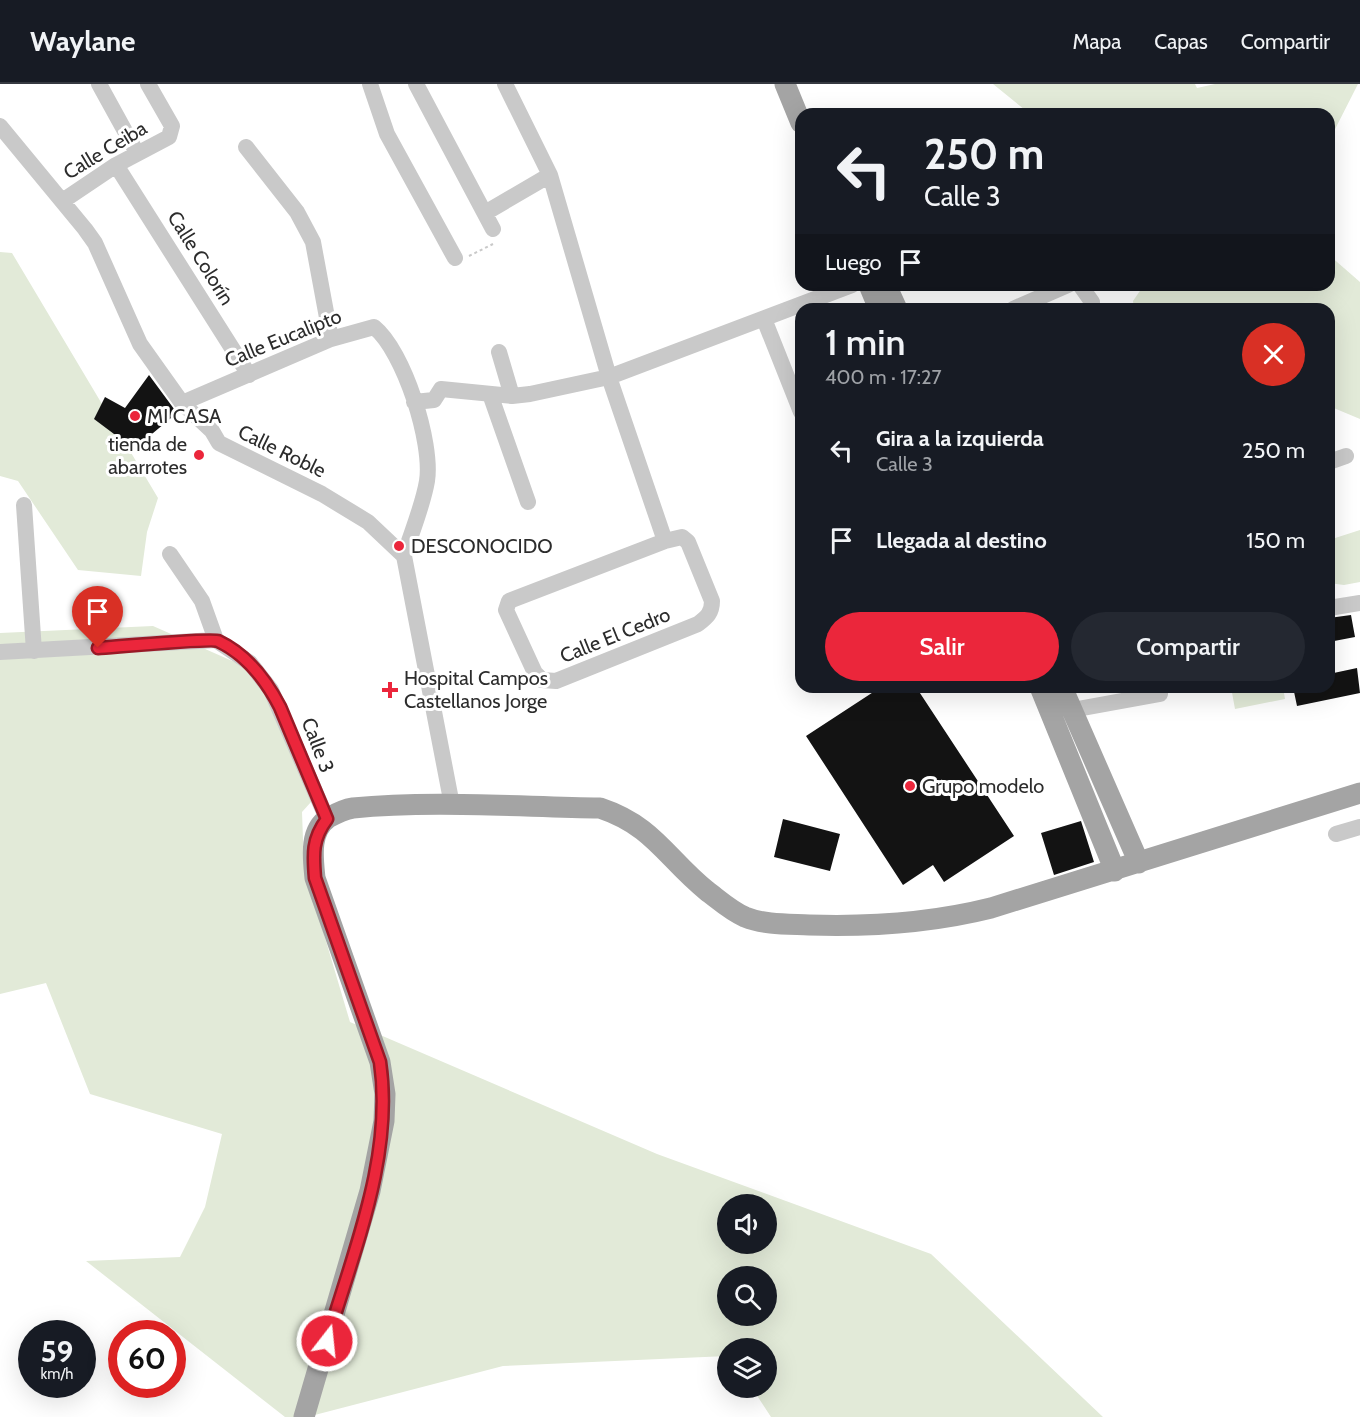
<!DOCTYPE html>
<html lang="es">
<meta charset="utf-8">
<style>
body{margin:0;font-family:Cabin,sans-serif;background:#242831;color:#f1f3f6;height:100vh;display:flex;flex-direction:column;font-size:22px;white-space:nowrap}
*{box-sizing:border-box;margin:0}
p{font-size:20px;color:#9ea1a6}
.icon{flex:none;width:33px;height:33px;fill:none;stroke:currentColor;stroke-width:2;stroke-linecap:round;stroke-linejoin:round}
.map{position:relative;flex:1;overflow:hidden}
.panel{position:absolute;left:795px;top:219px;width:540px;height:390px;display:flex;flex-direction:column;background:#171b24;border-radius:18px;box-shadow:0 6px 24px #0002}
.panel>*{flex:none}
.banner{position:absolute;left:795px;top:24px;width:540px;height:183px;border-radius:18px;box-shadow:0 6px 24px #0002;background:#171b24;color:#f1f3f6;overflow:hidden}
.tools{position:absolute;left:717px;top:1110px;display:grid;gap:12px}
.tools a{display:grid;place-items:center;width:60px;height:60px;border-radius:50%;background:#171b24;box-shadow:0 6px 24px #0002;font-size:30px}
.speed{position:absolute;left:18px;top:1236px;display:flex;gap:12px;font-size:30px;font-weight:700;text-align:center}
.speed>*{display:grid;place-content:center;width:78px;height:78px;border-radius:50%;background:#171b24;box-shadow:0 6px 24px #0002;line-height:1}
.speed small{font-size:15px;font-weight:400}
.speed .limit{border:9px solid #d22;background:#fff;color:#111}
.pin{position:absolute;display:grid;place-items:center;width:51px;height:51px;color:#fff;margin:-62px -26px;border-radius:50% 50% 50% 0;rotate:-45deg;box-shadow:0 0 6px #0007}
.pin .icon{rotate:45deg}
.me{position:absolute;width:66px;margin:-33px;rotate:16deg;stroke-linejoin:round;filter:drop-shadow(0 0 4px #0008)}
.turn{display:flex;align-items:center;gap:21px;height:126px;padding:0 30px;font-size:27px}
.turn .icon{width:78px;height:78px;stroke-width:2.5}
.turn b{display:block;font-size:42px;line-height:51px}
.then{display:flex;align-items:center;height:57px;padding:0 30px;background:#0003;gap:12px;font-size:22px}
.round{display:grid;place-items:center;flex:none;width:63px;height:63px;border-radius:32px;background:#242831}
.summary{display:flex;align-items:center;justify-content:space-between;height:102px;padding:0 30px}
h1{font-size:36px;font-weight:600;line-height:45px}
.action{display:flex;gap:12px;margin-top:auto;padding:12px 30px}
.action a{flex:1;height:69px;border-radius:36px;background:#eb263b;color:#fff;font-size:24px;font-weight:600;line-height:69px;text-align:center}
.action a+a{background:#242831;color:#f1f3f6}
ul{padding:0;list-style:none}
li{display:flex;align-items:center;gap:18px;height:90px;padding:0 30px}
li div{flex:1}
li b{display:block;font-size:22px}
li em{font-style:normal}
header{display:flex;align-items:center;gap:36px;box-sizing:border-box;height:84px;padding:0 30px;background:#171b24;border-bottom:2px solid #363941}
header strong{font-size:28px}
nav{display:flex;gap:33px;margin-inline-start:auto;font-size:21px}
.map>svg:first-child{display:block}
.green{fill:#e2ead8;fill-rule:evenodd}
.building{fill:#131313}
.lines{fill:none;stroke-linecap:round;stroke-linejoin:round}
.path{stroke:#c9c9c9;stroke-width:2;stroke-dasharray:3 3;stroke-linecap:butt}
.minor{stroke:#c9c9c9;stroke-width:16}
.major{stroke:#a4a4a4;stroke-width:21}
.route-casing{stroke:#991926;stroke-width:15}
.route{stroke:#eb263b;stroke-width:10}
.poi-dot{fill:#eb263b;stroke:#fff;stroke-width:2}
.labels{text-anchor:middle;stroke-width:6;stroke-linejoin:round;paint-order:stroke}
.street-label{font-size:20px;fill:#2c2c2c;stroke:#fff}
.poi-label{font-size:20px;fill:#2c2c2c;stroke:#fff;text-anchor:start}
</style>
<header>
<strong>Waylane</strong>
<nav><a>Mapa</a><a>Capas</a><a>Compartir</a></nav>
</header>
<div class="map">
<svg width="1360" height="1333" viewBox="0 0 1360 1333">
<rect width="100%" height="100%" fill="#fff"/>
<path class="green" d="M993 0H1195L1197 4 1215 0H1358L1329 57V30H1030Z
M0 168 12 169 158 414 147 448 141 492 78 486 18 397 0 392Z
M1329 171 1360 198V335L1329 322V225H1134L1133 217 1144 201H1329Z
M1360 446V498L1344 501 1329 499V456Z
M153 542 255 587 320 708 302 728 304 783 350 938 657 1070 931 1170 1103 1333H771L752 1304H766V1264H728L727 1272 503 1282 307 1333H285L86 1177 180 1173 205 1123 222 1050 90 1010 46 899 0 910V549ZM728 1120H766V1160H728ZM728 1192H766V1232H728Z
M1231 603H1283L1285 615 1235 625Z"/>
<path class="building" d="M149 291 177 329 134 365 94 335 105 313 125 324Z
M1351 531 1355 553 1329 558V534Z
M1357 584 1360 609 1297 622 1293 603H1329V590Z
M881 603H916L1014 752 944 798 933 781 903 801 806 652Z
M783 735 840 750 830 787 774 773Z
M1081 737 1094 778 1054 791 1041 749Z"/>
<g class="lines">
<path class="path" d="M469 172 493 160"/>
<path class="minor" d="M99 0 137 69
M370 0 387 50 455 174
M416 0 493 145
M505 0 550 91 609 293 665 457
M0 42 85 145 95 159 140 260 182 319 212 347 219 359 322 410 368 438 404 472 452 721
M246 63 297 128 313 158 331 255
M116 81 249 291
M64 116 116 81 169 53 172 42 148 0
M485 129 550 91
M1080 201 1092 218
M1013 225 1068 201
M764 235 801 328
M499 268 512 312
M490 310 528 418
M414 318 434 316 441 305 512 312 530 310 609 293 852 201
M182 319 331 255 374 243C404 267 433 359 427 397 423 421 412 447 404 472
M1329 378 1346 372
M24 421 34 567
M682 453 688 458 712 517C712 529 707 533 698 540L556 597 542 596 535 589 506 526 509 517 665 457Z
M170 470 202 517 216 556
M1329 524 1360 519
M0 568 216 556 250 579 271 606 327 735
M1072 626 1160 610
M1336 750 1360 743"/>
<path class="major" d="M785 0 801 39
M869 201 879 225
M886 201 897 225
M1040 603 1115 787
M1062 603 1139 779
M304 1333 370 1107 384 1037 385 1010 380 978 315 794C313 774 309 747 328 734 335 730 346 725 353 724 431 716 521 723 600 724 654 742 666 774 707 807 719 816 731 827 745 833 765 841 788 840 809 841 871 843 931 839 991 824L1360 709"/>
</g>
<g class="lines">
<defs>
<path id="route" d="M98 564C114 563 211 554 218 557 246 570 266 596 280 623L327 735C312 755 313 770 315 794L380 978C394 1072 353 1168 327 1257"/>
</defs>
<use href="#route" class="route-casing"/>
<use href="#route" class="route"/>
</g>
<g class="poi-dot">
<circle cx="135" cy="332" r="6"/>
<circle cx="199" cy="371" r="6"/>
<circle cx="399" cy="462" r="6"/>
<path d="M387 597h6v6h6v6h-6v6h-6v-6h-6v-6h6z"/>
<circle cx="910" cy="702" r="6"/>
</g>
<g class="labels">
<g class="street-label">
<text transform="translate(105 66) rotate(-31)" y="7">Calle Ceiba</text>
<text transform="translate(201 174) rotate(58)" y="7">Calle Colorín</text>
<text transform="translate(283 254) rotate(-22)" y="7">Calle Eucalipto</text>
<text transform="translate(282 367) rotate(26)" y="7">Calle Roble</text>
<text transform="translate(615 551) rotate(-22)" y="7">Calle El Cedro</text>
<text transform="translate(318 661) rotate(69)" y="7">Calle 3</text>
</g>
<g class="poi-label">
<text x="147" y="339">MI CASA</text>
<text x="187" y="367" text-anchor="end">tienda de<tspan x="187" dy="23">abarrotes</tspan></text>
<text x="411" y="469">DESCONOCIDO</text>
<text x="404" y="601">Hospital Campos<tspan x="404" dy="23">Castellanos Jorge</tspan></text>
<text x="922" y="709">Grupo modelo</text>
</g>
</g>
</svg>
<div class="tools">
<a><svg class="icon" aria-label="sound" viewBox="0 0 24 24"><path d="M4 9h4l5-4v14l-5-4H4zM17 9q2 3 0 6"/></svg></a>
<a><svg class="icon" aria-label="search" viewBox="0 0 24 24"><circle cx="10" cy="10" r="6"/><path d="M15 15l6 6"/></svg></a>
<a><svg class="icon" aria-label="layers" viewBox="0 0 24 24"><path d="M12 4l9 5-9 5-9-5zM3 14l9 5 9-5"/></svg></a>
</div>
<div class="speed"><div>59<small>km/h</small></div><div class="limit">60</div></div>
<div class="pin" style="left:98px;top:564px;background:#d93025"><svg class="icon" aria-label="arrive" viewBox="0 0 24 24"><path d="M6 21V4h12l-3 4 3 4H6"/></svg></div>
<svg class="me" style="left:327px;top:1257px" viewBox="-20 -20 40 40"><circle r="17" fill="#eb263b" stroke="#fff" stroke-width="3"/><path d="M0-11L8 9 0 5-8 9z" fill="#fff"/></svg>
<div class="banner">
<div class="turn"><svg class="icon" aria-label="left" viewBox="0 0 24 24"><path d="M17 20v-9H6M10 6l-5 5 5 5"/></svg><div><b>250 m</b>Calle 3</div></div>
<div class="then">Luego<svg class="icon" aria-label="arrive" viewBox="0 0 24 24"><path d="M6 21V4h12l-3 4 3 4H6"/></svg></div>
</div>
<section class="panel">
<div class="summary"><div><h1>1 min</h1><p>400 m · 17:27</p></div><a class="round" style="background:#d93025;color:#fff"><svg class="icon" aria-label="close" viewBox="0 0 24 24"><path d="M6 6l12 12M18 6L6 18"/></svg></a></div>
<ul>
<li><svg class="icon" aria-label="left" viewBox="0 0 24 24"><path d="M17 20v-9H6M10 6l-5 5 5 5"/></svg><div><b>Gira a la izquierda</b><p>Calle 3</p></div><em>250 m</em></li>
<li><svg class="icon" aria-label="arrive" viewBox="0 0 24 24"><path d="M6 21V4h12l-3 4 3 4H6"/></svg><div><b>Llegada al destino</b></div><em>150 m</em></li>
</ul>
<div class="action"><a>Salir</a><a>Compartir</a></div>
</section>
</div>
